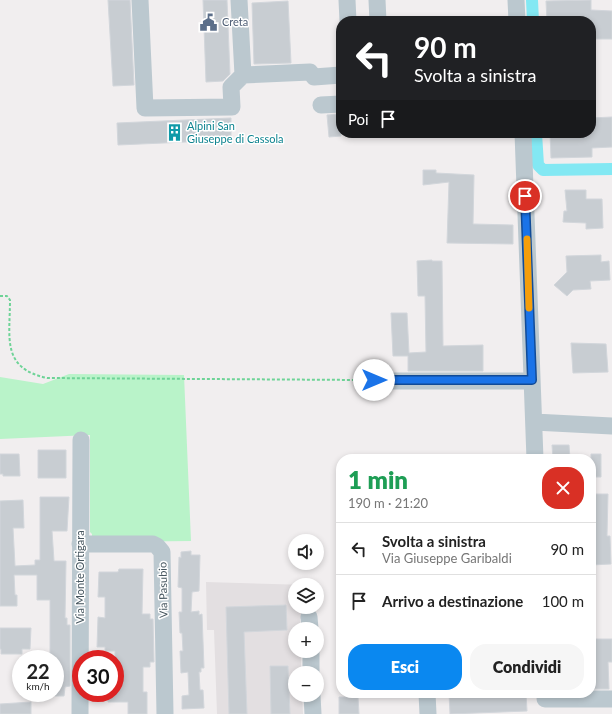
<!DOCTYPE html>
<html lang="it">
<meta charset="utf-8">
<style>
body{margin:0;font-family:Lato,sans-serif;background:#f6f6f6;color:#222;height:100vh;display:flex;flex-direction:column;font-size:15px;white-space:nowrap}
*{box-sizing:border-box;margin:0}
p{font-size:13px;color:#767676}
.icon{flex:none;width:22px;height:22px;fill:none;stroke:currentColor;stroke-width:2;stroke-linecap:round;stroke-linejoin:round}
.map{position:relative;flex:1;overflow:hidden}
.panel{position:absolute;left:336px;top:454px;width:260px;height:244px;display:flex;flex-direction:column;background:#fff;border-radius:16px;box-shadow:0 2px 6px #0003}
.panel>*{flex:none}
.guide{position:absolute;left:336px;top:16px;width:260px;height:122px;border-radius:16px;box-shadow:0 2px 6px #0003;background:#202124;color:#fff;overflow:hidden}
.controls{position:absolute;left:288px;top:534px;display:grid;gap:8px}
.controls a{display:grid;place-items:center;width:36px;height:36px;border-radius:50%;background:#fff;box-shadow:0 2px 6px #0003;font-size:20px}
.speed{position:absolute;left:12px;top:650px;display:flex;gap:8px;font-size:20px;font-weight:700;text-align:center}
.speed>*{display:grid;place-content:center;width:52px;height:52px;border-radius:50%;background:#fff;box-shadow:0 2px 6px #0003;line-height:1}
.speed small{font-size:10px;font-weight:400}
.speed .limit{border:6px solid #d22;background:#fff;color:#111}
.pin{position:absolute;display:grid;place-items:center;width:34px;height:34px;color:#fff;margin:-17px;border:2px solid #fff;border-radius:50%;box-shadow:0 1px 4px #0007}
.me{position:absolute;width:44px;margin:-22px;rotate:90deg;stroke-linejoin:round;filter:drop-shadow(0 0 3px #0008)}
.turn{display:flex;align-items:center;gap:14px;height:84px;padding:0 12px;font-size:18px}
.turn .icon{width:52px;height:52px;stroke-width:2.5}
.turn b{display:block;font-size:28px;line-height:34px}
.then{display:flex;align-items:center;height:38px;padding:0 12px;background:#0003;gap:8px;font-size:15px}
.round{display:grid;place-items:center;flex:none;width:42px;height:42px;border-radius:16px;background:#f6f6f6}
.overview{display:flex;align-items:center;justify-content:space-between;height:68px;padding:0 12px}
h1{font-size:24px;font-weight:800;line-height:30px;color:#1e9e55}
.action{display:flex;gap:8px;margin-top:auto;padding:8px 12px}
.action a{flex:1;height:46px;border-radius:16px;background:#0a88f0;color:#fff;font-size:16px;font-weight:800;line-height:46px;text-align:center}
.action a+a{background:#f6f6f6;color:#222}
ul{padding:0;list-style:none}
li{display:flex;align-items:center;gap:12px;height:52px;padding:0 12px;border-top:1px solid #e0e0e0}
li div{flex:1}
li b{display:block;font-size:15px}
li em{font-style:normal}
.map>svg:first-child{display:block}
.education{fill:#e3dfe1}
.green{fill:#b9f3c9}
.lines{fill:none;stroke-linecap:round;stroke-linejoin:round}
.canal{stroke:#83e8f3;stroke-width:12}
.building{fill:#c8cdd2;stroke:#d2d6db}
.path{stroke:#6ed397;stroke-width:2;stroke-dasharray:3 2;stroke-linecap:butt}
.minor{stroke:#bbc8cf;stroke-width:17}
.route-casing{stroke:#114b97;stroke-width:10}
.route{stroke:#1a73e8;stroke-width:7}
.slow{stroke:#f59e0b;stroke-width:7}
.labels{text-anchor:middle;stroke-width:3;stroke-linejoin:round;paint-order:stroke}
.service-label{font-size:11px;fill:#4e5e75;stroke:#fff;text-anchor:start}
.culture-label{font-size:11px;fill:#0d838f;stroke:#fff;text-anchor:start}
.street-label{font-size:11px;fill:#45555e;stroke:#fff}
</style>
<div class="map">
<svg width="612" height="714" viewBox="0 0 612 714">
<rect width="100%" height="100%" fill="#f1eeef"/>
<path class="education" d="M206 582 309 585H295V607H304L302 618 300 619V629H295V651H301V673H295V695H302L303 714H217L214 630H207Z"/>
<path class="green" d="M69 374 184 375 191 541 102 542 92 537V534L90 532V435L0 439V377L43 384Z"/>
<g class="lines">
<path class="canal" d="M532 0 533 21
M536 133 538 165 543 170 612 169"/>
</g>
<path class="building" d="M108 0H130L134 85 113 86Z
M203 0H227L230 74 223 81 206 82Z
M591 0V10L612 11V39H591V21H547L546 1Z
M288 1 291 63 254 64 252 3Z
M341 114V136L329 137 327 115Z
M612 117V147L592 148V157L551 158 550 133H591V118Z
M231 118V140L118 145 117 123Z
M423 170H436V173L474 175 473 224 513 225V244L447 243 449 182 423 185Z
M565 190H586V199H602L603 228 586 229V223L563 222 564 211H567Z
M601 255V262L609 261 610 280 590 281 591 289 573 290 567 296 554 285 567 272 566 256Z
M432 260V261H442L443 346 483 345V371H408V356H393L391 313H407L409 353 426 352 425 296H418L417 261Z
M571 343 606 344 608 372 573 373Z
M552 445H569L570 459H553Z
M38 450H66V478H38Z
M0 454H19L20 476H3V474H0Z
M591 454H601V477H591Z
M591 494H608L607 536H610L611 564 591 565V544H594L593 519H591Z
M40 497H69L67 531H52L54 561H66L65 618H67V625H70V686L65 687 64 696H55V659H50V600H37V575H14L15 595H17V606H0V501L23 500 24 528H13L15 566 35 565V560H40Z
M191 551V555H200L199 591 192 592 191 612 199 611V615L202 614 204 668H201V672H199L200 690H203L204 708 182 709V696L189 695 188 672 181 673 180 651H183L182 633H180L179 612H182V588L178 587 179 557 181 558V552Z
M119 569H143L142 614H150V619H153L154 662H150V667H143V692H147V714H128V702H108V693H115V651H105V647H97L98 617 105 618V597H98L99 572H118Z
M286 605 287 630 244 632 247 714H229L226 607Z
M0 628H31L30 649H22V654H1V649H0Z
M591 639H612V662H608L609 689H591Z
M270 666H288L290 714H271Z
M449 693H526L527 711 450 714Z
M339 697H358L359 714H339Z
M31 702V714H0V704Z"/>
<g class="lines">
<path class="path" d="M0 296H7L10 300C10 338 1 368 47 378L361 380"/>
<path class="minor" d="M140 0 145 108 232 107 231 87 243 75
M239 0 243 75 310 72 314 77 341 75
M347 0 348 21
M377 0 378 21
M516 0 517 21
M321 105 341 104
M523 133 535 459
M374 381H532
M534 422 612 426
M80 544H153L157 546 162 552 165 714
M309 617 310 629
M311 651V673
M427 693 428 714
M312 695 313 714
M545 699H612
M80 714 81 440"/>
</g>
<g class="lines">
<defs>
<path id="route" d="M374 380H532L525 196"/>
</defs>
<use href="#route" class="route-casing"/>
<use href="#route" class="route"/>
<path class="slow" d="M527 239 529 308"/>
</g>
<defs>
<symbol id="civic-bare" viewBox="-9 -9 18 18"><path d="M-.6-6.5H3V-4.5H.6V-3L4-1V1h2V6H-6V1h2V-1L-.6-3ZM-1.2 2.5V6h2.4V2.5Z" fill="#5c6f8a" stroke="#fff" stroke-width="2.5" paint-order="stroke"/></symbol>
<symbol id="building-bare" viewBox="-9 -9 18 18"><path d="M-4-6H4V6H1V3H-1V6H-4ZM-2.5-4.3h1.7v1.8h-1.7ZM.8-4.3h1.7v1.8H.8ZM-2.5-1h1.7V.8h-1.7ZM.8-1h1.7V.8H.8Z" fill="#0f9aa8" stroke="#fff" stroke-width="2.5" paint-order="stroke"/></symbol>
</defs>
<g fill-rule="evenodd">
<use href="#civic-bare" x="196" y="10" width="25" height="25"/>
<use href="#building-bare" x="162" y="120" width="25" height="25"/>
</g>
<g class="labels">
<g class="service-label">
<text x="222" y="26">Creta</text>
</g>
<g class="culture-label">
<text x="187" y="130">Alpini San<tspan x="187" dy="13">Giuseppe di Cassola</tspan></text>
</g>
<g class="street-label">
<text transform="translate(80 577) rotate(-90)" y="4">Via Monte Ortigara</text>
<text transform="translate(163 590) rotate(-91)" y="4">Via Pasubio</text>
</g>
</g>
</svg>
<div class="controls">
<a><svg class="icon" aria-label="sound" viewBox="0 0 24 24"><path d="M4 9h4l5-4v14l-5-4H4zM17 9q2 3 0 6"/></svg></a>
<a><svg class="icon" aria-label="layers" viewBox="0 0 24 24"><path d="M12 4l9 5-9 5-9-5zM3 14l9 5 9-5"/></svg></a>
<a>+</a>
<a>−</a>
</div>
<div class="speed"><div>22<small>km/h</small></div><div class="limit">30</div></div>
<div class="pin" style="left:525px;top:196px;background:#d93025"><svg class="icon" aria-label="arrive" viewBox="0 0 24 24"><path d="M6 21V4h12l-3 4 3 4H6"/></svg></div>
<svg class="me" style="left:374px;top:380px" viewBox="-20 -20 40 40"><circle r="19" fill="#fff"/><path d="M0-13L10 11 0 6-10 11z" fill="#1a73e8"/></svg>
<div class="guide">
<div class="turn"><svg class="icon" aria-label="left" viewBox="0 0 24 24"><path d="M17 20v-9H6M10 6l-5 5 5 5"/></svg><div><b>90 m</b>Svolta a sinistra</div></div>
<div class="then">Poi<svg class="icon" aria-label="arrive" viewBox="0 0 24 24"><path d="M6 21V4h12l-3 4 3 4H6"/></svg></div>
</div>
<section class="panel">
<div class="overview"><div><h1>1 min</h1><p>190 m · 21:20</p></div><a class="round" style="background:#d93025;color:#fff"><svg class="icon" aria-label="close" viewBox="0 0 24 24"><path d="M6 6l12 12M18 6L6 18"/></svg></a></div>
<ul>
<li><svg class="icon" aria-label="left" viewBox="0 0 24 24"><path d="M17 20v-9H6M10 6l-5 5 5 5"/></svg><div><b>Svolta a sinistra</b><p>Via Giuseppe Garibaldi</p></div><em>90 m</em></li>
<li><svg class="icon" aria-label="arrive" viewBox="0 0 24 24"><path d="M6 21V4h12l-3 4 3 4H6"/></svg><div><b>Arrivo a destinazione</b></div><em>100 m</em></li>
</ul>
<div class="action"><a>Esci</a><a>Condividi</a></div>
</section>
</div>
